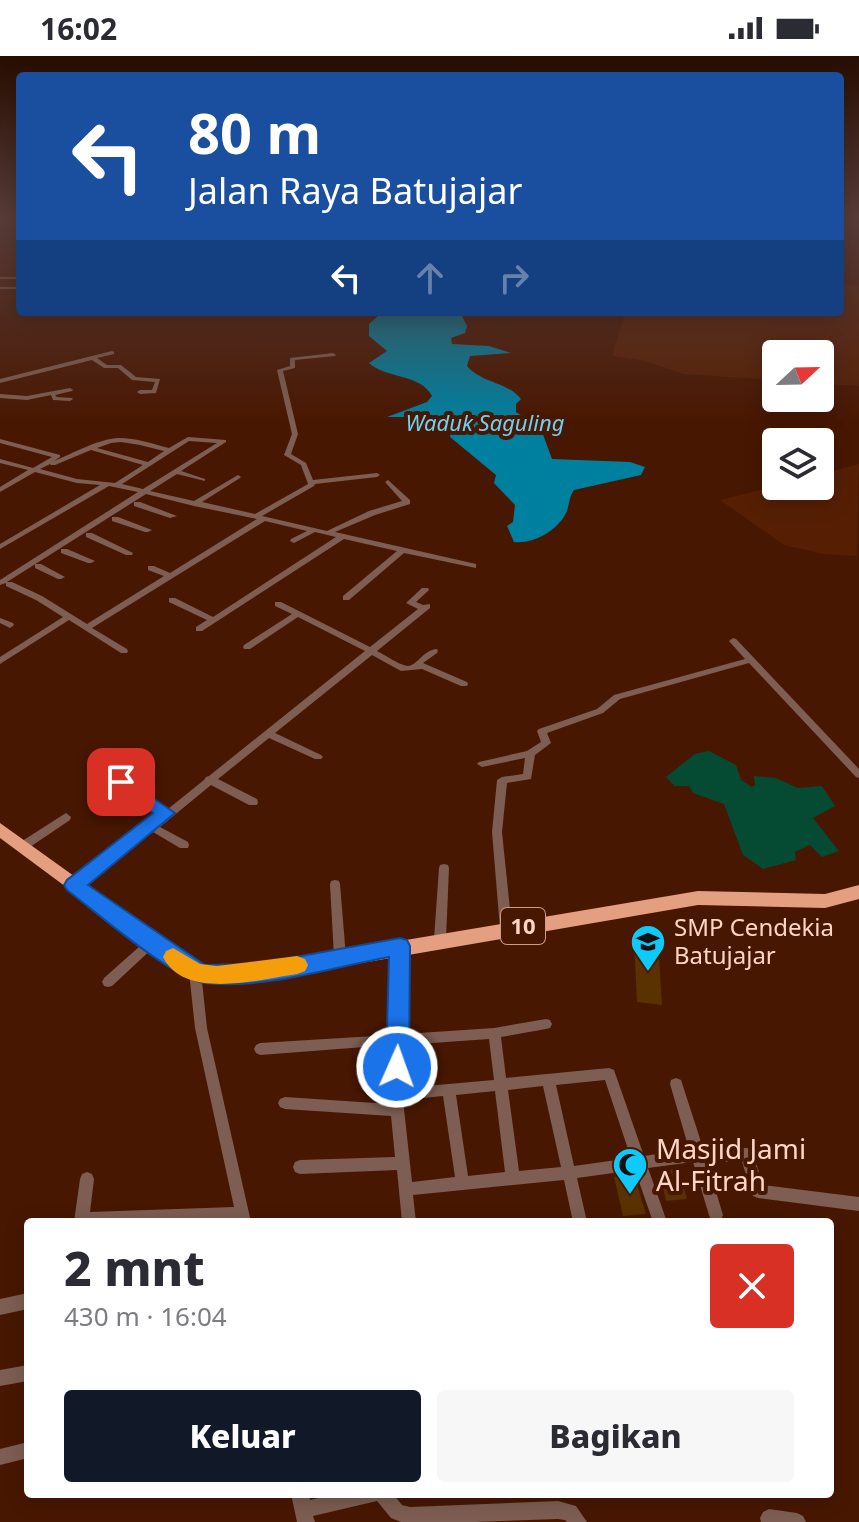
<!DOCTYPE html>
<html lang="id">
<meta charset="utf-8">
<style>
body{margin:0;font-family:"Noto Sans",sans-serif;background:#f7f7f7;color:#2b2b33;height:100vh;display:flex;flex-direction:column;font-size:30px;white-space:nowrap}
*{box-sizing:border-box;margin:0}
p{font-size:26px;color:#7c7c81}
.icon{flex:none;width:44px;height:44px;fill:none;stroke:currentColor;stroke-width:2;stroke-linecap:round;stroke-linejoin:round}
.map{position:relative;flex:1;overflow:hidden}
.drawer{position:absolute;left:24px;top:1162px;width:810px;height:280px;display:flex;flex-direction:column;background:#fff;border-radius:8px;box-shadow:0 4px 20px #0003}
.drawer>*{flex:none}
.hud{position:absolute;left:16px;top:16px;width:828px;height:244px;border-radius:8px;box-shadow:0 4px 20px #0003;background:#1a4fa0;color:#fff;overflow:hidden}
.needle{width:52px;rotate:68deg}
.tools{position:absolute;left:762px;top:284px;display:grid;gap:16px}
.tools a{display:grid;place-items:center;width:72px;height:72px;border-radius:8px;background:#fff;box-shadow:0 4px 20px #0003;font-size:40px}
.pin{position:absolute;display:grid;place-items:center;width:68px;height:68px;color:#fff;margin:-34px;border-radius:16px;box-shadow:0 4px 12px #0006}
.me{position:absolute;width:88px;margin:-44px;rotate:2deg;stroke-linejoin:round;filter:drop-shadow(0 0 6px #0008)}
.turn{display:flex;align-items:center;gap:28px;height:168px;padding:0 40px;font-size:36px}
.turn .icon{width:104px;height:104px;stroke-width:2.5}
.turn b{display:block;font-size:56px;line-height:68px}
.lanes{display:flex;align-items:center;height:76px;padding:0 40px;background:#0003;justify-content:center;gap:40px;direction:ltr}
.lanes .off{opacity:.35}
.round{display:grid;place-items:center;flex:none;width:84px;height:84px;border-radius:8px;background:#f7f7f7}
.summary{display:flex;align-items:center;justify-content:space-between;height:136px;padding:0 40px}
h1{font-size:48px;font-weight:800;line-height:60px}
.primary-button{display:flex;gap:16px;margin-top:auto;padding:16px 40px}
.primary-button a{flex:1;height:92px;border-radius:8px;background:#111827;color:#fff;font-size:32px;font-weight:800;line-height:92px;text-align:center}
.primary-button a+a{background:#f7f7f7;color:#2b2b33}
.status{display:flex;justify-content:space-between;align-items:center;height:56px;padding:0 40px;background:#fff;direction:ltr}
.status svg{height:22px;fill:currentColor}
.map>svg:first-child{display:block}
.built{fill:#561f04}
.green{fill:#054b33}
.water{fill:#00809f}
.building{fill:#5a3100}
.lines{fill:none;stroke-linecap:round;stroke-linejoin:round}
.minor{fill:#7e5e52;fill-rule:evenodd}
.trunk{fill:#e49e80;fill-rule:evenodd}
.route{fill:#1a73e8;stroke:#114b97;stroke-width:2}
.slow{fill:#f59e0b}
.labels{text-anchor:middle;stroke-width:8;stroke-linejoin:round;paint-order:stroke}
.far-water-label{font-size:22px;font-style:italic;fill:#6cd2f5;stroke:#481701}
.shield{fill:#481701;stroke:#c79d8b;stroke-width:2}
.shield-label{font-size:22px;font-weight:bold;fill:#fed6c6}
.poi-label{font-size:24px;fill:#fed6c6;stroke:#481701;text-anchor:start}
.near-poi-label{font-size:28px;fill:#fed6c6;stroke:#481701;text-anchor:start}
</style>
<div class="status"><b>16:02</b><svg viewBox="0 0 49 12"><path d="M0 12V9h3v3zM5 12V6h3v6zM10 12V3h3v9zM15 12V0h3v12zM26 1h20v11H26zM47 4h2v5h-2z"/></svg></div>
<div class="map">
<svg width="859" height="1466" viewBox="0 0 859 1466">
<rect width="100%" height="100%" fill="#481701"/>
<path class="built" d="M840 228 859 230V330L820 328V298H776V324L683 318 645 305 612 300 625 256H840Z
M859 408 857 500 824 498 784 489 720 444 776 430H820V418Z"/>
<path class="green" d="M709 695 736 709 741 724 752 731 755 729 754 720 776 722 798 732 822 730 835 750 813 762 839 795 822 801 810 789 795 796 796 804 763 813 743 799 724 748 693 737 689 730H675L666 721 695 698Z"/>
<path class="water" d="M382 256H460L467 270 465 277 451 282 452 288 489 290 511 297 470 300 467 310C481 327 508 326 521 343L516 348V356L541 373 552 403 630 406 645 411 641 419 574 434C568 442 570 451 565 459 555 476 533 488 514 486L507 470 513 466 515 449 494 427 496 419 450 381 452 372 429 361H387L427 346 432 340C420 317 386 323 369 307L387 295 369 280V268Z"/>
<path class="building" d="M634 885 658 887 662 949 637 946Z
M679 1113 687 1143 666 1145 659 1115Z
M634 1119 646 1158 623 1160 614 1121Z"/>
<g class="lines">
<path class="minor" d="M9 163H15L0 168V166Z
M0 221H20V223H0Z
M0 231H20V233H0Z
M112 295 114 296V298L97 302 107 309H121L136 321 160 323 156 337 140 338 137 336 140 334H152L155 326 132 324 118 312H104L92 304 0 327V323Z
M333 297 336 299 335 300 295 304V312L283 315 298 378 291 398 306 407 313 424 377 417 380 419 377 421 315 428 314 430 262 460 327 475 369 455 402 445 385 426 388 424 410 444V448L375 459 335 476 476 508V512L404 497 349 544H343V540L397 495 344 483 202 575H196V571L207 564 169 546V542H175L213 561 336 481 315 476 294 487 290 485 291 483 307 475 265 465 92 572 127 593 128 595 127 597H121L69 564 0 608V601L63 561 36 544 6 530V527L0 529V524L138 436 109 430 0 493V488L100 429 77 427 35 416 0 436V431L28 414 0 407V403L33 412 52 401 0 387V383L60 399V401L54 405C74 397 97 383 119 382 136 382 153 388 169 392L188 381 226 384V386L181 415 205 423V425L177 418 150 435 194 445 238 419 241 421 240 422 202 446 255 458 308 428 301 409 284 399 292 378 277 314 290 310V302ZM189 385 217 387 143 433 122 428ZM121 386 140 389 164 395 148 406 97 392 111 387ZM91 394 143 409 115 427 77 423 40 413 50 408 51 409H55ZM146 438 194 450 257 463 170 517 154 510H148V514L164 520 87 568 42 540 12 526H7Z
M70 332 73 334 72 335 55 339 57 341 72 342 73 343 70 345 53 344 51 339 27 344 0 342V338L27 340Z
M134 446H140L177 460 170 462 134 450Z
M112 461H118L152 474 148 476H145L112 465Z
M86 477H92L133 497 132 499H126L86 481Z
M61 493H67L95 505 91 507H88L61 497Z
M35 508H41L65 521 61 523H58L35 512Z
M422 532H428L429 534 416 546 423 549 430 548V552L377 595C383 598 401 610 408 610 418 609 423 594 437 593L438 595 437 597 423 607 467 626 468 628 467 630H461L422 613 401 615 372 599 275 677 321 699 323 701 321 703H315L269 682 218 723 257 743 258 746 257 749H249L211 729 160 771 188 786 189 789 188 792H180L153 776 78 832H70L69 829 70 826 161 758 117 728 116 726 117 724H125L168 753 204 724 206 721 209 720 365 595 298 561 250 593H244L243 591 244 589 292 558 275 550V546H281L370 591 418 553 406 547Z
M0 562 13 567 14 569 10 572 0 567Z
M733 582 736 583 859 713V722L856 721 749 607 620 643 603 657 547 677 551 687 535 699 531 723 507 727 502 776 512 873 510 876 506 878 502 876 500 873 492 776 497 724 502 721 523 718 525 702 482 711 477 708 479 706 527 695 541 686 537 675 539 673 597 653 614 639 745 603 729 585Z
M66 757 71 761 70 764 27 793H19L18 790 19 787Z
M444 808 448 809 449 812 446 883 444 886 440 888 436 886 434 883 439 812 440 809Z
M335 824 339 825 340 828 346 901 344 904 340 906 336 904 334 901 330 828 331 825Z
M152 881 156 883 158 886 156 889 112 930 108 931 104 930 102 926 104 922 148 883Z
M400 885 404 887 406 890 404 978 494 972 546 963 550 964 552 968 550 972 546 973 501 981 506 1022 609 1012 614 1014 644 1100 689 1093 670 1028 671 1024 676 1022 681 1024 703 1092H747L752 1094 763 1129 859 1141V1155L758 1142 753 1140 742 1106H707L723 1159 721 1164 716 1166 711 1164 709 1159 693 1106 648 1112 667 1166H653L635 1114 577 1122 587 1166H573L564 1124 413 1139 416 1166H402L397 1114 300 1118 295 1116 293 1111 295 1106 300 1104 395 1101 391 1060 285 1053 280 1051 278 1047 280 1043 285 1041 390 1048 391 989 260 999 256 997 254 993 256 989 260 987 391 979 394 890 396 887ZM489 983 494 1024 403 1032 404 989ZM605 1024 631 1102 574 1110 556 1029ZM543 1030 561 1111 519 1115 508 1034ZM495 1035 505 1116 468 1120 456 1039ZM443 1040 455 1121 412 1126 403 1044Z
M195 911 199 913 201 916 207 972 251 1166H74L80 1123 82 1118 87 1116 92 1118 94 1123 90 1156 234 1151 195 972 189 916 191 913Z
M28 1237V1253L0 1259V1243Z
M28 1309V1325L0 1330V1314Z
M28 1386V1402L0 1409V1393Z
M291 1438H309L310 1444 335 1438H393L402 1449 410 1451 558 1445 576 1450 587 1466H567L565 1464 558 1463 475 1466H401L391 1462 377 1445 313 1460 315 1466H297Z
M769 1453 797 1457 803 1460 806 1466H761L760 1462 763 1456Z"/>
<path class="trunk" d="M0 767 194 906 217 911 257 909 698 835 825 838 859 829V843L825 852 698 849 257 925 217 927 182 917 0 782Z"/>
</g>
<linearGradient id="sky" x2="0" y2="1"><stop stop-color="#280d01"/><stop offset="0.44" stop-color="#583c38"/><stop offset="1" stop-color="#583c38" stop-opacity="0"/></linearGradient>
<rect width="859" height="368" fill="url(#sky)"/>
<path class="route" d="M121 720 175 757 88 829 205 909 257 908 400 882 407 884 410 890 409 1011 405 1018 397 1021 389 1018 386 1011 389 901C334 911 260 934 205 927 173 923 96 856 67 834L64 829 67 824 153 757 115 730V721Z"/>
<path class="slow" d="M173 892 200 908 217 910 297 900 305 903 308 909 305 915 297 918C260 923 185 945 163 901L166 895Z"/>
<defs>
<symbol id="school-pin" viewBox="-11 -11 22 30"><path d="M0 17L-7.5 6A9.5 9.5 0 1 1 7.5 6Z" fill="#0dcafa" stroke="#481701"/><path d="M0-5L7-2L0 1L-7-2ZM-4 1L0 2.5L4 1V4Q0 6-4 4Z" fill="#111"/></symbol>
<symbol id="mosque-pin" viewBox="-11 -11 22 30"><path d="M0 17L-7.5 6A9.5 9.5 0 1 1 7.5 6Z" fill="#0dcafa" stroke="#481701"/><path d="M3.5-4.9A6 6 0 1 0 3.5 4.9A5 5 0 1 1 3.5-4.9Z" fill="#111"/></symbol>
</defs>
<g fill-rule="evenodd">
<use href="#school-pin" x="628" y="866" width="40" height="54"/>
<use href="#mosque-pin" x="610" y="1089" width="40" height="54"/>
</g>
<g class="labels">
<g class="far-water-label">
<text x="485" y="375">Waduk Saguling</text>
</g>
<rect class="shield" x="501" y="852" width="44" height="36" rx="6"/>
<g class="shield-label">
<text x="523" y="878">10</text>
</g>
<g class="poi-label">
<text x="674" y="880">SMP Cendekia<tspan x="674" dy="28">Batujajar</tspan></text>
</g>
<g class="near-poi-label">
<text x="656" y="1103">Masjid Jami<tspan x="656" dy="32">Al-Fitrah</tspan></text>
</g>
</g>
</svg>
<div class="tools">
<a><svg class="needle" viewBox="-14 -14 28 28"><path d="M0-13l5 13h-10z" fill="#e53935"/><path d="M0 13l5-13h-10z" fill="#7c7c81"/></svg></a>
<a><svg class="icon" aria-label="layers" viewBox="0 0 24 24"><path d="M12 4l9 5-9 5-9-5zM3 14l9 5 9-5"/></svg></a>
</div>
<div class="pin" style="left:121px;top:726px;background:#d93025"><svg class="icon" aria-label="arrive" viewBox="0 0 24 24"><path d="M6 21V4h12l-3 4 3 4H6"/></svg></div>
<svg class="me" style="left:397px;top:1011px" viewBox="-20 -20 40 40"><circle r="17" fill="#1a73e8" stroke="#fff" stroke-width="3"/><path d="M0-11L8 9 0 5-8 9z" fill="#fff"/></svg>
<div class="hud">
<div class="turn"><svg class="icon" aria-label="left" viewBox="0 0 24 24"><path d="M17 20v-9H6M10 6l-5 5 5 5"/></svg><div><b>80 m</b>Jalan Raya Batujajar</div></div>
<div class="lanes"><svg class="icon" aria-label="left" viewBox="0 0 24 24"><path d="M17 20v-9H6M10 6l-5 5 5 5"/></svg><svg class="icon off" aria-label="ahead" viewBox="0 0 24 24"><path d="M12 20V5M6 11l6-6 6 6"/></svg><svg class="icon off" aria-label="right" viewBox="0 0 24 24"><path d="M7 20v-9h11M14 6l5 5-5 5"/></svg></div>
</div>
<section class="drawer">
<div class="summary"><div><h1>2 mnt</h1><p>430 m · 16:04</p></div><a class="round" style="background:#d93025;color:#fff"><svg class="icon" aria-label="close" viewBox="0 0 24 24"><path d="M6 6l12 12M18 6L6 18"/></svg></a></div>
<div class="primary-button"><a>Keluar</a><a>Bagikan</a></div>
</section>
</div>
